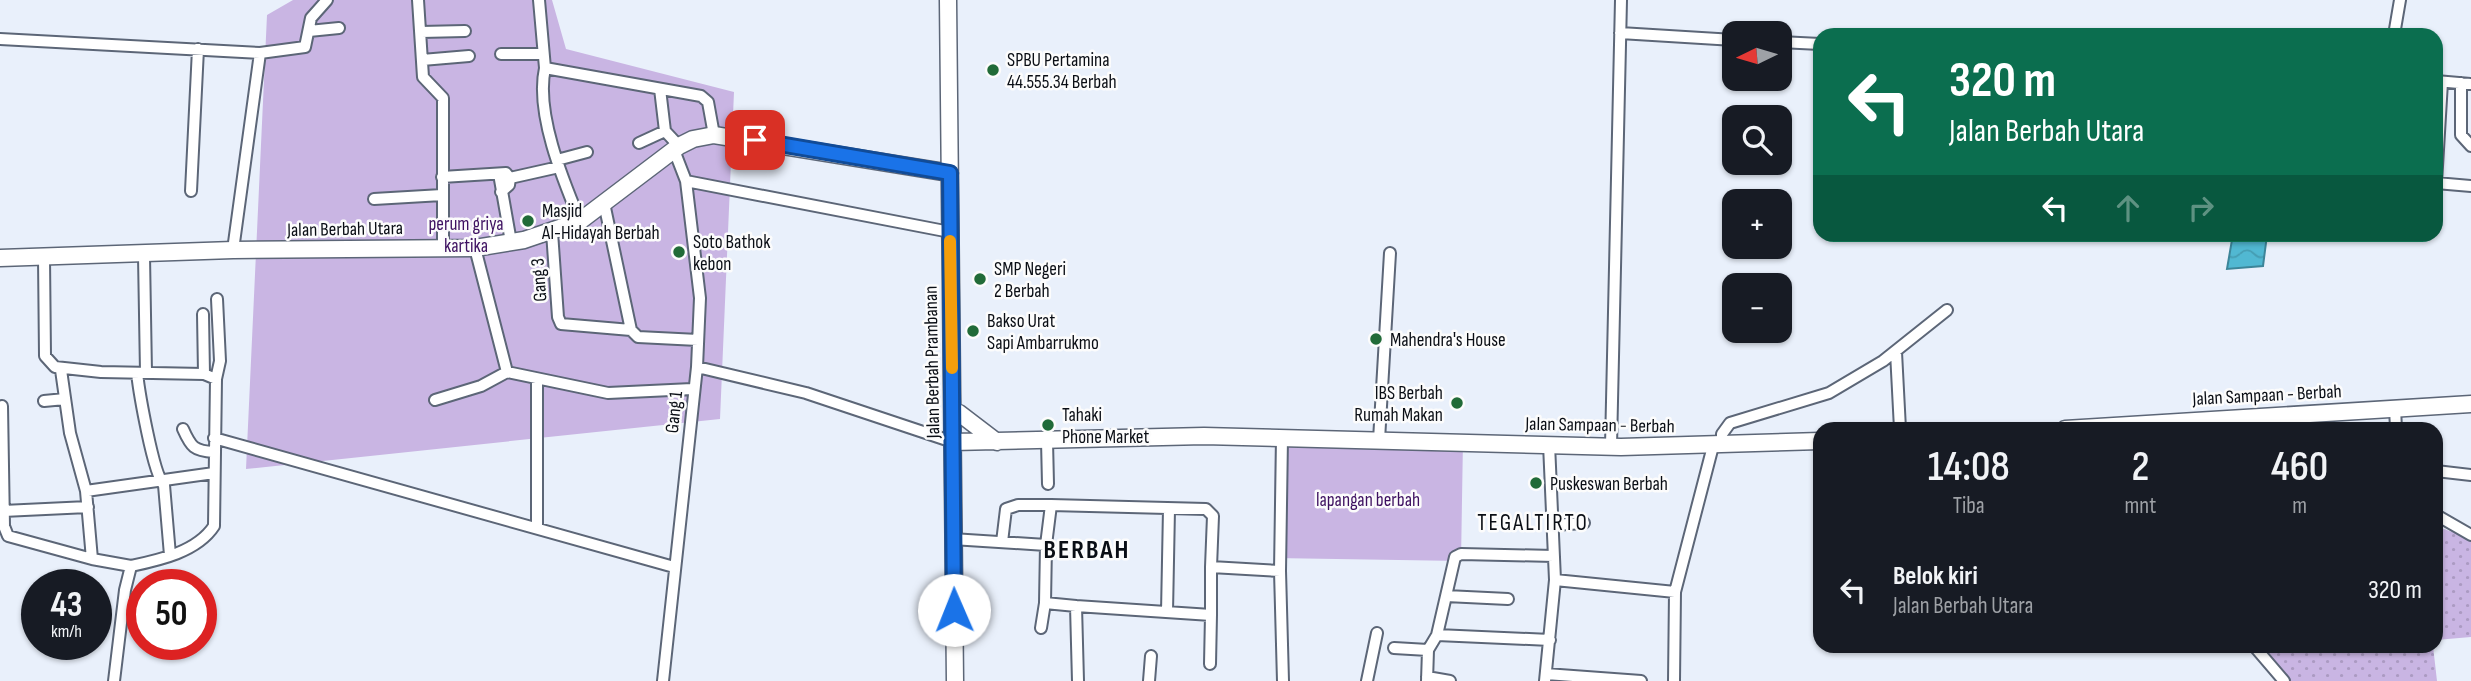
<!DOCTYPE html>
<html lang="id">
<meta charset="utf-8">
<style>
body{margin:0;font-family:"Sofia Sans Condensed",sans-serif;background:#20242c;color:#f1f3f6;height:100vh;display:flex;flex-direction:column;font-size:26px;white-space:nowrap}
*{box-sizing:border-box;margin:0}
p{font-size:23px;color:#9ea1a6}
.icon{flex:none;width:38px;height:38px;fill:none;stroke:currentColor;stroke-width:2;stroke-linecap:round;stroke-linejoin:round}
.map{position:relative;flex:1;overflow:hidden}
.side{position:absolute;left:1813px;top:422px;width:630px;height:231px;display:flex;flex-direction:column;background:#171b24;border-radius:21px;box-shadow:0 2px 5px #0004}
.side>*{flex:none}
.top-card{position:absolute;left:1813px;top:28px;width:630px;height:214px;border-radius:21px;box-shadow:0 2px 5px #0004;background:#0b6e4f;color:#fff;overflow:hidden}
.needle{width:46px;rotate:265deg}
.tools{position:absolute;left:1722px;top:21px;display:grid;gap:14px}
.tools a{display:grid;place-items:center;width:70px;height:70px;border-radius:14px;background:#171b24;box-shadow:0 2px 5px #0004;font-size:35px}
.speed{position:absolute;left:21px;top:569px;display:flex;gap:14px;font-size:35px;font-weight:700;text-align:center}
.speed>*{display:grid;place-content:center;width:91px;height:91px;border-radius:50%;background:#171b24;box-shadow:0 2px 5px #0004;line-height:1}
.speed small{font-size:18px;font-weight:400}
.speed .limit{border:10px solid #d22;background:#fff;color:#111}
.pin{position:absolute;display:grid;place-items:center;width:60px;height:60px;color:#fff;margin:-30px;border-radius:14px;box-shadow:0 4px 10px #0006}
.me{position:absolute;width:77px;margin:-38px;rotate:359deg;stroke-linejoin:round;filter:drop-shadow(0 0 5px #0008)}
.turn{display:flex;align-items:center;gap:24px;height:147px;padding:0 21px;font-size:32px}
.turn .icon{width:91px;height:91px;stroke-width:2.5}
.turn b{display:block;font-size:49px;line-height:60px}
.lanes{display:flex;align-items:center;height:66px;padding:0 21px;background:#0003;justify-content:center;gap:35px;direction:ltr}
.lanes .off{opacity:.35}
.eta{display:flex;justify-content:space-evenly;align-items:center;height:119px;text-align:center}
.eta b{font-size:42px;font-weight:600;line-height:49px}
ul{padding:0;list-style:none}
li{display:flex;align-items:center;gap:21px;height:98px;padding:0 21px}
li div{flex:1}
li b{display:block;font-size:26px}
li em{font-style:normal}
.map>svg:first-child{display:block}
.grass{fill:url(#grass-dots)}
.park{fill:#c9b5e3}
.water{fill:url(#water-waves);stroke:#3c8599;stroke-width:2}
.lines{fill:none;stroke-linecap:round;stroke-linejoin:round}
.street-casing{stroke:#5c6677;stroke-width:14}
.secondary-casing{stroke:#5c6677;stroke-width:19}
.street{stroke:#fff;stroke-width:10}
.secondary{stroke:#fff;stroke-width:16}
.route-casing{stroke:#114b97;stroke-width:18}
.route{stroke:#1a73e8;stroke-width:12}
.slow{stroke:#f59e0b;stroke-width:12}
.poi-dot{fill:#216b38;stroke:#fcfcfc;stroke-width:2.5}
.labels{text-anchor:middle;stroke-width:5;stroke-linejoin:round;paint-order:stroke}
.poi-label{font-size:19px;fill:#0a0e15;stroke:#fcfcfc;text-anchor:start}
.park-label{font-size:19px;fill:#3e1161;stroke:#fcfcfc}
.street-label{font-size:19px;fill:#0a0e15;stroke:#fcfcfc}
.quarter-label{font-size:23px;letter-spacing:2px;fill:#0a0e15;stroke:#fcfcfc}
.district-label{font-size:26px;font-weight:bold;letter-spacing:2px;fill:#0a0e15;stroke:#fcfcfc}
</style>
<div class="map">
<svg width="2471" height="681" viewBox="0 0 2471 681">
<defs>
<pattern id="grass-dots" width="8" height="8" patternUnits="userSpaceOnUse" patternTransform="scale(1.75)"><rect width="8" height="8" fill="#c9b5e3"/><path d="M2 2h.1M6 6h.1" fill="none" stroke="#ab9ac2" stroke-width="1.8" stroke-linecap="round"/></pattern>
<pattern id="water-waves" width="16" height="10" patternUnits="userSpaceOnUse" patternTransform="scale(1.75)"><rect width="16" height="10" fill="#51b8d2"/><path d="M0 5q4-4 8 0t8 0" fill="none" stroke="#459db3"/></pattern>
</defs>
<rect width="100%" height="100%" fill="#e9f0fb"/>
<path class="grass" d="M2436 526 2471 539V637L2436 640Z
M2255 646H2433L2437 681H2289Z"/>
<path class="park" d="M293 0H552L566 49 734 92 720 419 246 469 267 15Z
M1275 437 1463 440 1461 561 1274 558Z"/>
<path class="water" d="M2233 234 2267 235 2263 266 2227 269Z"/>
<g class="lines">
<defs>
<path id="street" d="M418 0 423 77 443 98V249
M539 0 545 68 701 96 708 102 714 135
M309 31 339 28
M421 32 465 31
M1620 33 1734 40
M2394 35 2400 0
M0 39 260 53
M1780 42 1820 44
M501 54H543
M422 60 469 56
M545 68C535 113 563 180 580 221
M2436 81 2471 84
M2442 82 2436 183 2471 186
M2461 83V135L2471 146
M660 89 665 131 679 146
M639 143 665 131
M557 160 587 152
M499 174 511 242
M442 177 506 173 510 178 509 185 501 192
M510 178 559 167
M686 181 950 232
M191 191 198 49
M374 199 442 195
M604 203 631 330
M552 232 558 317 561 324 631 330 638 337 698 340
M475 248 507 372 608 393 692 389
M233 250 260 53 305 47 311 18 327 0
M144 256 146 373
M44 258 45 356 55 367 101 372 204 374 216 379 214 526C197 552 159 560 131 566L125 590 114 681
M203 314 204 374
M1896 352 1900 429
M697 367 806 393 953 442
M61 370 70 433 86 491 92 559
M137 373C139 391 153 474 164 485L170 555
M216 379 220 361 217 299
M435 400 481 386 507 372
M44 401 65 399
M2 406 4 526 8 536 92 559 131 566
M2395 408 2396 429
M183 429C191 447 194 451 214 452
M214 438 674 567
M1282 438 1280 571 1283 681
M1379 440 1390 253
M1047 441 1048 484
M1722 445V434L1730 423 1829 393 1883 361 1947 310
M1611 446 1621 0
M2436 471 2471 475
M86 491 214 473
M3 511 88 507
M2438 516 2471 535
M1553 525 1584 523
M537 526V380
M952 539 1046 545 1051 505 1206 509 1213 516 1211 567 1280 571
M1002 542 1006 509 1018 505H1051
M1555 580 1675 592
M1446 596 1508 599
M1045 603 1076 606
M1167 612 1169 509
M1041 628 1045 603 1046 545
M1437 635 1550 640
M2254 646 2284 681
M1394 648 1428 650
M1210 664 1211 615
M1546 674 1641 681
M1427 677 1450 681
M663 681 697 367 700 298 686 181 674 150
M1078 681 1076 606 1211 615V567
M1149 681 1151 656
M1367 681 1377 633
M1427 681 1428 650 1437 635 1455 557 1461 554 1554 556
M1545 681 1555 580 1549 444
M1674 681 1675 592 1713 446"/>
<path id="secondary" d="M948 0 955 681
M0 258 233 250 475 248 524 240 580 221 679 146 693 139 714 135 950 173
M953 412 959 413 997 442
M2065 429 2471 404
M953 442 1204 436 1621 447 1820 441"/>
</defs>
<use href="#street" class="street-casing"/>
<use href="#secondary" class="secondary-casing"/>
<use href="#street" class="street"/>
<use href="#secondary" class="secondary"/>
</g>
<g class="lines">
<defs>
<path id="route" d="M755 140 950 173 954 610"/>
</defs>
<use href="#route" class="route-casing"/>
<use href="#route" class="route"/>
<path class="slow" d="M950 241 952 368"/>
</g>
<g class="poi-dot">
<circle cx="993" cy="70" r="7"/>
<circle cx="528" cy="221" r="7"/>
<circle cx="679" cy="252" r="7"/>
<circle cx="980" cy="279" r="7"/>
<circle cx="973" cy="331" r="7"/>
<circle cx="1376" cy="339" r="7"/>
<circle cx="1457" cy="403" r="7"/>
<circle cx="1048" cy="425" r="7"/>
<circle cx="1536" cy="483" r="7"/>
</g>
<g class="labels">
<g class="poi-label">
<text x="1007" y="66">SPBU Pertamina<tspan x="1007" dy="22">44.555.34 Berbah</tspan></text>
<text x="542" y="217">Masjid<tspan x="542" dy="22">Al-Hidayah Berbah</tspan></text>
<text x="693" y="248">Soto Bathok<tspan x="693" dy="22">kebon</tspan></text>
<text x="994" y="275">SMP Negeri<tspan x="994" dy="22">2 Berbah</tspan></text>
<text x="987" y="327">Bakso Urat<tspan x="987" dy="22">Sapi Ambarrukmo</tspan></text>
<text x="1390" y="346">Mahendra's House</text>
<text x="1443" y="399" text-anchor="end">IBS Berbah<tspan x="1443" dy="22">Rumah Makan</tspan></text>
<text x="1062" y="421">Tahaki<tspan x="1062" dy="22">Phone Market</tspan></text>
<text x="1550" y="490">Puskeswan Berbah</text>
</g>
<g class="park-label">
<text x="466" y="230">perum griya<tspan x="466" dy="22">kartika</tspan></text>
<text x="1368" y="506">lapangan berbah</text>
</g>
<g class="street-label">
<text transform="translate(345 228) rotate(-1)" y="7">Jalan Berbah Utara</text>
<text transform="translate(538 280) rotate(-94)" y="7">Gang 3</text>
<text transform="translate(931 362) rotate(-91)" y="7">Jalan Berbah Prambanan</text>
<text transform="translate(2267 394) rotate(-3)" y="7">Jalan Sampaan - Berbah</text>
<text transform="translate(673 412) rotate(-84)" y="7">Gang 1</text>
<text transform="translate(1600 424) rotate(1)" y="7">Jalan Sampaan - Berbah</text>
</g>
<g class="quarter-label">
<text x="1533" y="530">TEGALTIRTO</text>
</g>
<g class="district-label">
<text x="1087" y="558">BERBAH</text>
</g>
</g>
</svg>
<div class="tools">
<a><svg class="needle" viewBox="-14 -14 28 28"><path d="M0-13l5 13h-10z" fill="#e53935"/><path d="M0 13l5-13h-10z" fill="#9ea1a6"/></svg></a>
<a><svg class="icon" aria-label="search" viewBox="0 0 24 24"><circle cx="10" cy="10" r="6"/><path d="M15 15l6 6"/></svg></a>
<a>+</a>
<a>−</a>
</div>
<div class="speed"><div>43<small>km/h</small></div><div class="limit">50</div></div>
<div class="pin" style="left:755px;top:140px;background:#d93025"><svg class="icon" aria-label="arrive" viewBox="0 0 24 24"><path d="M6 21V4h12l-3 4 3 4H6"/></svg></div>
<svg class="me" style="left:954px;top:610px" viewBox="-20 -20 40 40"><circle r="19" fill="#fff"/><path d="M0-13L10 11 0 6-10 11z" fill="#1a73e8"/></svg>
<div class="top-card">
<div class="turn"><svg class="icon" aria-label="left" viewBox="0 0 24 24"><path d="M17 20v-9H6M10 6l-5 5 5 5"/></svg><div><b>320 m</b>Jalan Berbah Utara</div></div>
<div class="lanes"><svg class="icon" aria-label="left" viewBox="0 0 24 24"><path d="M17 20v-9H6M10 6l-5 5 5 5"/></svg><svg class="icon off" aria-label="ahead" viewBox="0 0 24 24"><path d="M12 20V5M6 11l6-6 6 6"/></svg><svg class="icon off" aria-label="right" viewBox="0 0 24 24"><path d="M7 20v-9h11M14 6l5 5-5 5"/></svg></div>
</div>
<section class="side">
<div class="eta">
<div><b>14:08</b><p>Tiba</p></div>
<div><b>2</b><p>mnt</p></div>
<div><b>460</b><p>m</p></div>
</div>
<ul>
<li><svg class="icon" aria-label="left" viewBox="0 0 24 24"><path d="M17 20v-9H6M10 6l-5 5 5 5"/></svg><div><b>Belok kiri</b><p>Jalan Berbah Utara</p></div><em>320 m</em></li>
</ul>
</section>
</div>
